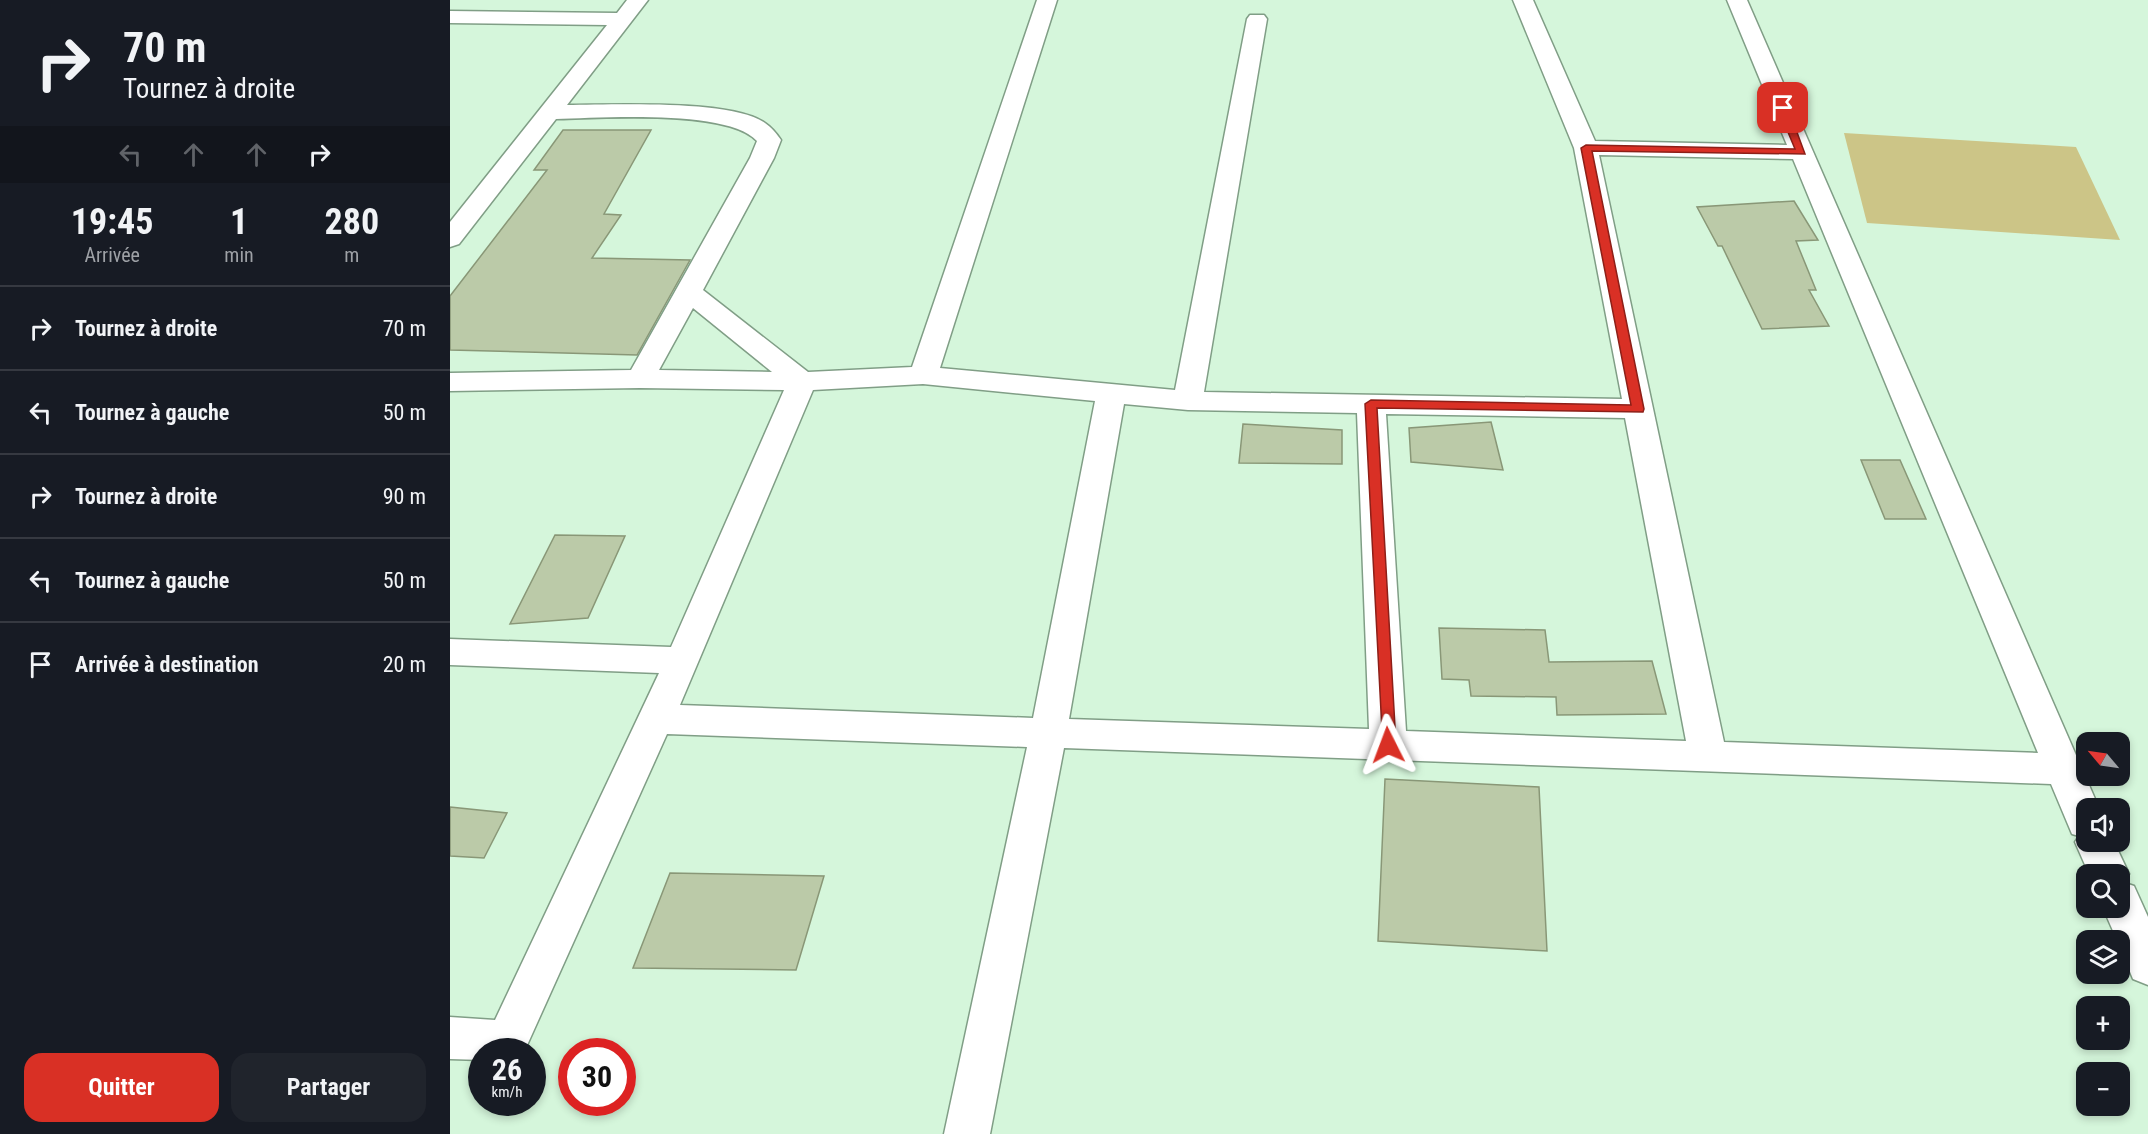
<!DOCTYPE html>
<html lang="fr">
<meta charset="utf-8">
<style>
body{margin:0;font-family:"Roboto Condensed",sans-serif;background:#20242c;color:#f1f3f6;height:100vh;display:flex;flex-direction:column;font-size:22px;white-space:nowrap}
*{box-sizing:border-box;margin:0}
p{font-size:20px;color:#9ea1a6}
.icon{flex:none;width:33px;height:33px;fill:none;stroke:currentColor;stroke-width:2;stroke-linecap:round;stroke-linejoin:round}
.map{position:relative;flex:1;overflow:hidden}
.sheet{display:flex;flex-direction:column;background:#171b24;width:450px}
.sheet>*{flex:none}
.hud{background:#171b24;color:#f1f3f6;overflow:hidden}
.needle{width:39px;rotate:299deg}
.fabs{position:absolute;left:1626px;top:732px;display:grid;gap:12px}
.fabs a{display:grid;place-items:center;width:54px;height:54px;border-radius:12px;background:#171b24;box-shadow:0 3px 9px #0003;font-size:30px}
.speed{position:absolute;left:18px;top:1038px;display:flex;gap:12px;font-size:30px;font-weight:700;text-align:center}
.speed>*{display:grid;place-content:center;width:78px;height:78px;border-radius:50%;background:#171b24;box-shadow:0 3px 9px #0003;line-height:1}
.speed small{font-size:15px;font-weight:400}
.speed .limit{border:9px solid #d22;background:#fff;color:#111}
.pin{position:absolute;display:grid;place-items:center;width:51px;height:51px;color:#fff;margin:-26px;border-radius:12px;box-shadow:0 3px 9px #0006}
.me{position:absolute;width:66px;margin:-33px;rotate:357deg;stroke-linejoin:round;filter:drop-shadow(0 0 4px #0008)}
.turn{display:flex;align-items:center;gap:21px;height:126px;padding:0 24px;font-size:27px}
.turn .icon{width:78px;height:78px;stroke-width:2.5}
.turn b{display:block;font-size:42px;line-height:51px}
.lanes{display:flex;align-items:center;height:57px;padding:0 24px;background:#0003;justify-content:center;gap:30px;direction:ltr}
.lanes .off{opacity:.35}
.eta{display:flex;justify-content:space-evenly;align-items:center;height:102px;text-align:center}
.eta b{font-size:36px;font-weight:700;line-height:42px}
.cta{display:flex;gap:12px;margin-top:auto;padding:12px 24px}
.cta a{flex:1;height:69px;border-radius:18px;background:#d93025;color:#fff;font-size:24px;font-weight:700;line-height:69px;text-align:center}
.cta a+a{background:#20242c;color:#f1f3f6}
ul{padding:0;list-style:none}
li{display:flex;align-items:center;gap:18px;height:84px;padding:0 24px;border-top:2px solid #363941}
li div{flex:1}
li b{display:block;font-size:22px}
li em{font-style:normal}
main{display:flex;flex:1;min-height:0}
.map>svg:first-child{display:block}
.green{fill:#ccc587}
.building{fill:#bbcaa8;stroke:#899777;stroke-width:1.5}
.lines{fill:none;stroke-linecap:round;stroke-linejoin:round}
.minor-casing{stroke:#809e86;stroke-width:3}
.minor{fill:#fff;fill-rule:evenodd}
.route{fill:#d93025;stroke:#8d1f18;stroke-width:1.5}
</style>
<main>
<section class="sheet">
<div class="hud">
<div class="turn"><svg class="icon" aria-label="right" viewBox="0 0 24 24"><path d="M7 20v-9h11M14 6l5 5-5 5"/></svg><div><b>70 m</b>Tournez à droite</div></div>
<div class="lanes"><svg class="icon off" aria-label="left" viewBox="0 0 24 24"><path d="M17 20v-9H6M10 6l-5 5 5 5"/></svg><svg class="icon off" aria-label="ahead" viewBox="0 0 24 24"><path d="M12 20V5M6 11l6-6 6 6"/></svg><svg class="icon off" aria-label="ahead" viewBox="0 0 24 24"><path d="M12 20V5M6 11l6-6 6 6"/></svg><svg class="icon" aria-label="right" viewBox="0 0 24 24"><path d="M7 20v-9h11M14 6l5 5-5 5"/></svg></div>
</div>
<div class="eta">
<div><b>19:45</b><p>Arrivée</p></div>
<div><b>1</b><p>min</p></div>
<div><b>280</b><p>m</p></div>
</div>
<ul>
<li><svg class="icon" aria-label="right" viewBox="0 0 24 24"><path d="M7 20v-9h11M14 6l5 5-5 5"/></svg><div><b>Tournez à droite</b></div><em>70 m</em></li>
<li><svg class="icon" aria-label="left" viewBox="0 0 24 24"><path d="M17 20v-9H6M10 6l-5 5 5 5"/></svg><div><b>Tournez à gauche</b></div><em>50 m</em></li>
<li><svg class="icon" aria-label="right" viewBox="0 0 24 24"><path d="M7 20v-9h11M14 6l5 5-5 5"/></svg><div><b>Tournez à droite</b></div><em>90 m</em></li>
<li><svg class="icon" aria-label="left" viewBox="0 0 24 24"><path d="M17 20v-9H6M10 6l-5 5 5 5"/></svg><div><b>Tournez à gauche</b></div><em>50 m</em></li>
<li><svg class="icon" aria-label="arrive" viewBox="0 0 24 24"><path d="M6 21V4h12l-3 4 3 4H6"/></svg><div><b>Arrivée à destination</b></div><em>20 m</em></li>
</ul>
<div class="cta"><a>Quitter</a><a>Partager</a></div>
</section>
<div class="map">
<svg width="1698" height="1134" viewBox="0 0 1698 1134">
<rect width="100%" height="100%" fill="#d5f6db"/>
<path class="green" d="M1394 133 1626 147 1670 240 1417 223Z"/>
<path class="building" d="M113 130H201L154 214 171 215 142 258 240 260 187 355 0 350V296L97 170H84Z
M1344 201 1368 240 1346 241 1366 290H1359L1379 326 1312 329 1272 246H1268L1247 207Z
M1041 422 1053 470 961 462 959 428Z
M793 424 892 430V464L789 463Z
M1411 460H1450L1476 519H1435Z
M105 535 175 536 138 618 60 624Z
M989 628 1095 630 1099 662 1202 661 1216 714 1107 715 1106 697 1021 696 1019 680 992 679Z
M935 779 1089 787 1097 951 928 941Z
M0 807 57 813 34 858 0 856Z
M220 873 374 876 346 970 183 968Z"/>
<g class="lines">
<defs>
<path id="minor" d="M177 0H198L117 105C161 105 281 99 315 123 321 127 327 134 331 140L324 158 253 290 358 372 462 367 587 0H607L490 368 725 390 797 19 800 15H814L817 19 754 392 1172 399 1124 148 1063 0H1083L1145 141 1337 145 1277 0H1297L1649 808H1636V842H1664L1679 874 1675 883 1684 886 1698 917V985L1683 979 1670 947V940H1667L1653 908H1670V874H1639L1625 842 1629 836 1622 834 1601 784 614 748 540 1134H494L577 747 217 734 74 1052H32V1060L0 1059V1017L45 1020 209 673 0 665V639L221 647 334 390 190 388 0 391V373L181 370 300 158 307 141C278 109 151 118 106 119L9 244 0 247V222L157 25 0 23V11L167 13ZM1149 155 1343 159 1588 753 1274 742ZM243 308 322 372 209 370ZM473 384 645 401 583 718 230 705 363 390ZM674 404 738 410 907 413 919 729 619 719ZM936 414 1175 418 1236 741 956 731Z"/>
</defs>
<use href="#minor" class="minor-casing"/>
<use href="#minor" class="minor"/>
</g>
<path class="route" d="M1333 105 1338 108 1355 154 1142 151 1194 409 1193 412 927 408 946 745 943 750H933L915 404 921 400 1181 405 1131 148 1136 145 1345 149 1328 108Z"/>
</svg>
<div class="fabs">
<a><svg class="needle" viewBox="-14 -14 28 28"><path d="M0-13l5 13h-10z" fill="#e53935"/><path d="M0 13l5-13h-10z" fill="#9ea1a6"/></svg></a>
<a><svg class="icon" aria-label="sound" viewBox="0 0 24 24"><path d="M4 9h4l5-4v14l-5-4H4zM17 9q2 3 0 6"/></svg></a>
<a><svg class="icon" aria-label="search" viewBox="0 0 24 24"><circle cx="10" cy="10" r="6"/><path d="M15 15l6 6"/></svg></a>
<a><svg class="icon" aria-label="layers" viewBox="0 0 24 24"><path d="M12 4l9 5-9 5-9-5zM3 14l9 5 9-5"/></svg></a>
<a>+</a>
<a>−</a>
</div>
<div class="speed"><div>26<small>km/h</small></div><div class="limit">30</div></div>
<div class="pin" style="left:1333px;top:108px;background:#d93025"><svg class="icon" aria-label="arrive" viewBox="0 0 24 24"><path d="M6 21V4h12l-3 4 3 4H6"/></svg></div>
<svg class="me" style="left:938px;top:745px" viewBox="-20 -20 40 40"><path d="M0-17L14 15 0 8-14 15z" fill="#d93025" stroke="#fff" stroke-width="4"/></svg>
</div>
</main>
